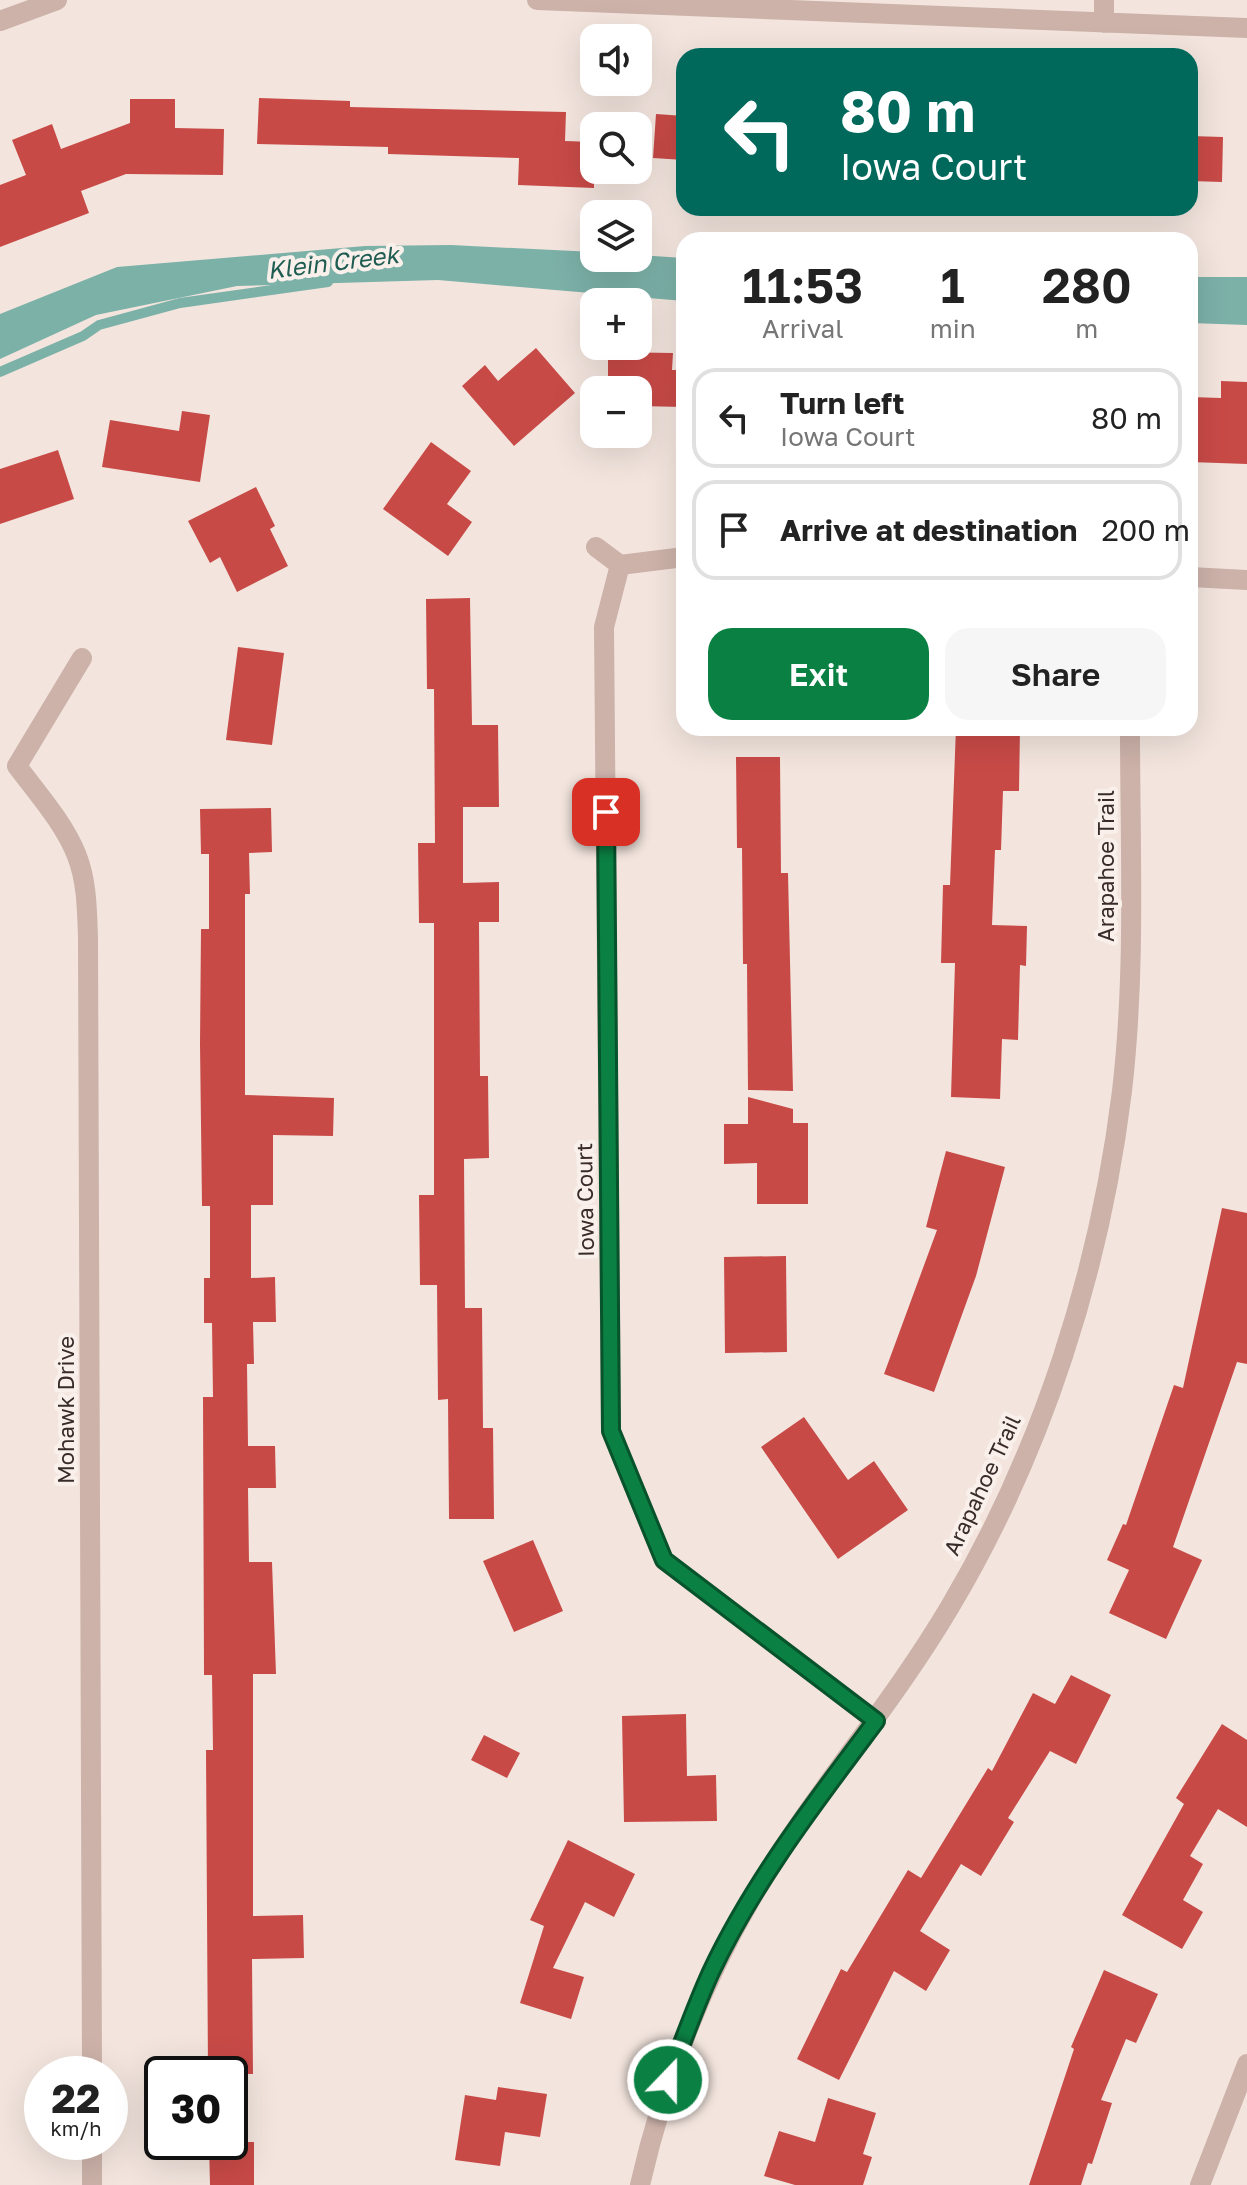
<!DOCTYPE html>
<meta charset="utf-8">
<style>
body{margin:0;font-family:"Golos Text",sans-serif;background:#f6f6f6;color:#222;height:100vh;display:flex;flex-direction:column;font-size:30px;white-space:nowrap}
*{box-sizing:border-box;margin:0}
p{font-size:26px;color:#767676}
.icon{flex:none;width:44px;height:44px;fill:none;stroke:currentColor;stroke-width:2;stroke-linecap:round;stroke-linejoin:round}
.map{position:relative;flex:1;overflow:hidden}
.drawer{position:absolute;left:676px;top:232px;width:522px;height:504px;display:flex;flex-direction:column;background:#fff;border-radius:24px;box-shadow:0 8px 32px #0002}
.drawer>*{flex:none}
.banner{position:absolute;left:676px;top:48px;width:522px;height:168px;border-radius:24px;box-shadow:0 8px 32px #0002;background:#00695c;color:#fff;overflow:hidden}
.controls{position:absolute;left:580px;top:24px;display:grid;gap:16px}
.controls a{display:grid;place-items:center;width:72px;height:72px;border-radius:16px;background:#fff;box-shadow:0 8px 32px #0002;font-size:40px}
.speed{position:absolute;left:24px;top:2056px;display:flex;gap:16px;font-size:40px;font-weight:700;text-align:center}
.speed>*{display:grid;place-content:center;width:104px;height:104px;border-radius:50%;background:#fff;box-shadow:0 8px 32px #0002;line-height:1}
.speed small{font-size:20px;font-weight:400}
.speed .limit{border:4px solid #111;border-radius:12px;background:#fff;color:#111}
.pin{position:absolute;display:grid;place-items:center;width:68px;height:68px;color:#fff;margin:-34px;border-radius:16px;box-shadow:0 4px 12px #0006}
.me{position:absolute;width:88px;margin:-44px;rotate:22deg;stroke-linejoin:round;filter:drop-shadow(0 0 6px #0008)}
.turn{display:flex;align-items:center;gap:28px;height:168px;padding:0 32px;font-size:36px}
.turn .icon{width:104px;height:104px;stroke-width:2.5}
.turn b{display:block;font-size:56px;line-height:68px}
.eta{display:flex;justify-content:space-evenly;align-items:center;height:136px;text-align:center}
.eta b{font-size:48px;font-weight:600;line-height:56px}
.cta{display:flex;gap:16px;margin-top:auto;padding:16px 32px}
.cta a{flex:1;height:92px;border-radius:24px;background:#0b8043;color:#fff;font-size:32px;font-weight:600;line-height:92px;text-align:center}
.cta a+a{background:#f6f6f6;color:#222}
ul{padding:0;list-style:none}
li{display:flex;align-items:center;gap:24px;height:100px;margin:0 16px 12px;padding:0 16px;border:4px solid #e0e0e0;border-radius:24px}
li div{flex:1}
li b{display:block;font-size:30px}
li em{font-style:normal}
.map>svg:first-child{display:block}
.water{fill:#7cb1a8}
.lines{fill:none;stroke-linecap:round;stroke-linejoin:round}
.stream{stroke:#7cb1a8;stroke-width:10}
.building{fill:#c84a47}
.minor{stroke:#ccb2a9;stroke-width:20}
.route-casing{stroke:#07532c;stroke-width:20}
.route{stroke:#0b8043;stroke-width:14}
.labels{text-anchor:middle;stroke-width:8;stroke-linejoin:round;paint-order:stroke}
.street-label{font-size:22px;fill:#392b29;stroke:#faf0eb}
.water-label{font-size:24px;font-style:italic;fill:#1e5c52;stroke:#faf0eb}
</style>
<div class="map">
<svg width="1247" height="2185" viewBox="0 0 1247 2185">
<rect width="100%" height="100%" fill="#f3e5de"/>
<path class="water" d="M451 245 594 252V258H638V255L684 258V301L438 280 237 286 96 315 0 359V314L117 267 365 246Z
M1190 277H1247V325L1190 323Z"/>
<g class="lines">
<path class="stream" d="M0 372 83 336 99 325 180 303 328 282"/>
</g>
<path class="building" d="M259 98 350 101V107L566 112 565 141 594 142V188L518 185 519 158 388 154V147L257 144Z
M130 99H175V128L224 129 223 175 126 174 81 191 89 213 0 247V185L26 175 12 140 52 124 61 149 130 123Z
M656 114 684 116V160L653 158Z
M1190 136 1223 137 1222 182 1190 181Z
M536 348 575 393 514 446 462 386 485 365 498 381Z
M608 352 673 353 672 370H684V407L638 406V390H608Z
M1221 381 1247 382V464L1190 462V397L1221 398Z
M182 411 210 415 200 482 102 467 110 420 179 431Z
M431 442 471 471 447 504 472 522 448 556 383 509Z
M58 450 74 499 0 524V469Z
M256 487 275 526 270 529 288 566 237 592 220 557 210 563 188 521Z
M470 598 472 725H498L499 807H463V883L499 882V922H479L480 1076H488L489 1158 464 1159 465 1308H482L483 1428H493L494 1519H449L448 1399 438 1400 437 1285H420L419 1195H434V923H419L418 843H435L434 689H427L426 599Z
M238 647 284 653 272 745 226 740Z
M956 728H1020L1019 791H1003L1001 850H995L992 925 1027 926 1026 966 1020 965 1018 1040 1002 1039 1000 1099 951 1097 955 963H941L943 885H950Z
M736 757H780L781 873H788L793 1091 748 1090 747 964H743L742 848H737Z
M271 808 272 852 249 853 250 894H245V1095L334 1098 333 1136 273 1135V1205H251V1278L275 1277 276 1322H253L254 1364H247L248 1446H275L276 1488H248L249 1562H272L276 1674H253V1916L303 1915 304 1958 252 1959 253 2074H208L206 1750H213L212 1675H204L203 1397H213L212 1323H204V1278H210V1206H202L200 1044 201 929H209V854H201L200 809Z
M748 1097 793 1109V1123H808V1204H757V1163L724 1164V1124H748Z
M946 1151 1005 1167 976 1276 934 1392 884 1374 937 1230 926 1227Z
M1222 1208 1247 1213V1364L1237 1362 1173 1547 1202 1560 1166 1639 1109 1613 1129 1570 1107 1560 1123 1524 1126 1525 1174 1385 1183 1388Z
M786 1256 787 1352 725 1353 724 1257Z
M804 1417 848 1480 874 1461 908 1510 838 1559 761 1447Z
M533 1540 563 1611 514 1632 483 1561Z
M1071 1675 1111 1695 1076 1764 1050 1751 1008 1818 1014 1822 981 1876 961 1864 920 1931 950 1950 926 1991 894 1971 839 2080 797 2059 841 1969 847 1972 908 1870 921 1878 988 1768 992 1771 1033 1693 1055 1704Z
M686 1714 687 1776 716 1775 717 1821 624 1822 622 1716Z
M1222 1724 1247 1740V1827L1218 1809 1190 1856 1203 1864 1183 1900 1203 1912 1182 1949 1122 1915 1184 1804 1176 1798Z
M484 1735 520 1753 507 1778 471 1760Z
M568 1840 635 1874 614 1917 585 1902 553 1968 584 1977 571 2019 520 2003 544 1926 530 1920Z
M1104 1970 1158 1994 1136 2043 1126 2039 1101 2100 1112 2103 1092 2164 1088 2163 1081 2185H1029L1074 2049 1071 2047Z
M498 2087 547 2094 540 2137 505 2132 500 2166 455 2160 465 2095 496 2100Z
M828 2098 876 2113 863 2154 872 2157 863 2185H795L764 2176 779 2131 815 2142Z
M209 2142H254V2185H210Z"/>
<g class="lines">
<path class="minor" d="M537 0 1247 28
M1104 0V23
M0 21 57 0
M596 547 620 565 684 557
M620 565 604 627 611 1431 664 1560 876 1721
M1190 577 1247 580
M17 766C38 794 64 823 77 856 87 882 87 910 88 938L92 2074
M17 766 82 658
M92 2142V2185
M640 2185C663 2085 699 1988 751 1899 811 1797 891 1707 951 1605 1043 1450 1100 1270 1122 1091 1136 971 1130 849 1130 728
M1200 2185 1247 2064"/>
</g>
<g class="lines">
<defs>
<path id="route" d="M606 812 611 1431 664 1560 876 1721C816 1801 754 1881 711 1972 695 2007 682 2044 668 2080"/>
</defs>
<use href="#route" class="route-casing"/>
<use href="#route" class="route"/>
</g>
<g class="labels">
<g class="street-label">
<text transform="translate(1106 866) rotate(-90)" y="8">Arapahoe Trail</text>
<text transform="translate(585 1200) rotate(-91)" y="8">Iowa Court</text>
<text transform="translate(66 1410) rotate(-90)" y="8">Mohawk Drive</text>
<text transform="translate(982 1485) rotate(-65)" y="8">Arapahoe Trail</text>
</g>
<g class="water-label">
<text transform="translate(333 263) rotate(-7)" y="8">Klein Creek</text>
</g>
</g>
</svg>
<div class="controls">
<a><svg class="icon" aria-label="sound" viewBox="0 0 24 24"><path d="M4 9h4l5-4v14l-5-4H4zM17 9q2 3 0 6"/></svg></a>
<a><svg class="icon" aria-label="search" viewBox="0 0 24 24"><circle cx="10" cy="10" r="6"/><path d="M15 15l6 6"/></svg></a>
<a><svg class="icon" aria-label="layers" viewBox="0 0 24 24"><path d="M12 4l9 5-9 5-9-5zM3 14l9 5 9-5"/></svg></a>
<a>+</a>
<a>−</a>
</div>
<div class="speed"><div>22<small>km/h</small></div><div class="limit">30</div></div>
<div class="pin" style="left:606px;top:812px;background:#d93025"><svg class="icon" aria-label="arrive" viewBox="0 0 24 24"><path d="M6 21V4h12l-3 4 3 4H6"/></svg></div>
<svg class="me" style="left:668px;top:2080px" viewBox="-20 -20 40 40"><circle r="17" fill="#0b8043" stroke="#fff" stroke-width="3"/><path d="M0-11L8 9 0 5-8 9z" fill="#fff"/></svg>
<div class="banner">
<div class="turn"><svg class="icon" aria-label="left" viewBox="0 0 24 24"><path d="M17 20v-9H6M10 6l-5 5 5 5"/></svg><div><b>80 m</b>Iowa Court</div></div>
</div>
<section class="drawer">
<div class="eta">
<div><b>11:53</b><p>Arrival</p></div>
<div><b>1</b><p>min</p></div>
<div><b>280</b><p>m</p></div>
</div>
<ul>
<li><svg class="icon" aria-label="left" viewBox="0 0 24 24"><path d="M17 20v-9H6M10 6l-5 5 5 5"/></svg><div><b>Turn left</b><p>Iowa Court</p></div><em>80 m</em></li>
<li><svg class="icon" aria-label="arrive" viewBox="0 0 24 24"><path d="M6 21V4h12l-3 4 3 4H6"/></svg><div><b>Arrive at destination</b></div><em>200 m</em></li>
</ul>
<div class="cta"><a>Exit</a><a>Share</a></div>
</section>
</div>
